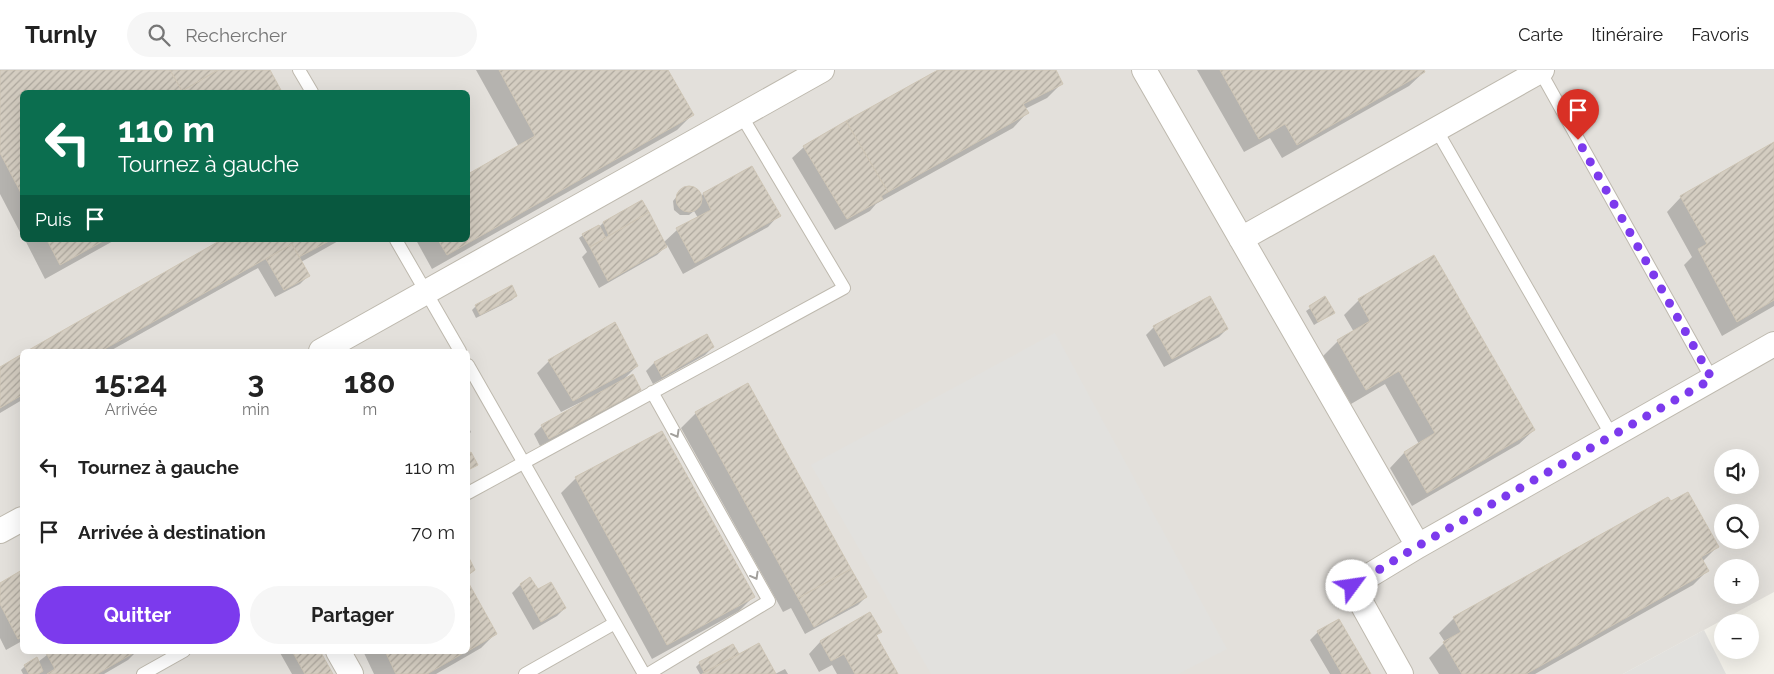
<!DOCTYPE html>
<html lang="fr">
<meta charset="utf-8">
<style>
body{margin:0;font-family:Raleway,sans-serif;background:#f6f6f6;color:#222;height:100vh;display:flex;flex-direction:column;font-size:19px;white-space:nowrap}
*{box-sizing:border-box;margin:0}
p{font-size:16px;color:#767676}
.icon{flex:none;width:28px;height:28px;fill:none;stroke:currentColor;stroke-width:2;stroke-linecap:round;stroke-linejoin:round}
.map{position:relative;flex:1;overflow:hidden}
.drawer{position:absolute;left:20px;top:279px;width:450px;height:305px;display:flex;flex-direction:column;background:#fff;border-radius:8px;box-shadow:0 5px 20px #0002}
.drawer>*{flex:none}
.hud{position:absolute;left:20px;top:20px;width:450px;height:152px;border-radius:8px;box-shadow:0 5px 20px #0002;background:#0b6e4f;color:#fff;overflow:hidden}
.controls{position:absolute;left:1714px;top:379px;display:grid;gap:10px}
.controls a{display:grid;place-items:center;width:45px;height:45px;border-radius:50%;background:#fff;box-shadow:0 5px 20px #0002;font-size:25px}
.pin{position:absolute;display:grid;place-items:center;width:42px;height:42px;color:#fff;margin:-51px -21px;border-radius:50% 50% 50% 0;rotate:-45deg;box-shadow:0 0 5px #0007}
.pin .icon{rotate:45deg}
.me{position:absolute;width:55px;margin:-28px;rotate:59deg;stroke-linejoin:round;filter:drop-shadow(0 0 4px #0008)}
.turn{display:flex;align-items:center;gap:18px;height:105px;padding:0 15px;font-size:22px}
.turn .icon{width:65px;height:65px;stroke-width:2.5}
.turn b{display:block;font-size:35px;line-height:42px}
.then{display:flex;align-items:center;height:48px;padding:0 15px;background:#0003;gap:10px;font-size:19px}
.eta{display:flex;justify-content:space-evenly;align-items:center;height:85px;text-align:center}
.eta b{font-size:30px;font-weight:700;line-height:35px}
.action{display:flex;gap:10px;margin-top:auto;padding:10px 15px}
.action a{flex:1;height:58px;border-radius:30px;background:#7c3aed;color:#fff;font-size:20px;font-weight:700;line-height:58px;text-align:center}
.action a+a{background:#f6f6f6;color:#222}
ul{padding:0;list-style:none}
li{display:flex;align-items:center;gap:15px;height:65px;padding:0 15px}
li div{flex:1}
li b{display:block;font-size:19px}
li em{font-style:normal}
header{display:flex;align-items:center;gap:30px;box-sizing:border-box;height:70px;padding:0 25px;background:#fff;border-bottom:1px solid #e0e0e0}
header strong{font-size:24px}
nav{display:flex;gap:28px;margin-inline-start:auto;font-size:18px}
.search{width:350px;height:45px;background:#f6f6f6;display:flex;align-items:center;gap:12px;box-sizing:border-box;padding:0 18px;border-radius:28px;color:#767676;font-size:19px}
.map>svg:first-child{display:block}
.industrial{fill:#e3e0db;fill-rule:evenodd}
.parking{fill:#e2e1de}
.shadow{fill:#0003}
.building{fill:url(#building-hatch);stroke:#cec5b5}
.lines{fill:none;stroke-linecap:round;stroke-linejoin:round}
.lane-casing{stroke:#beb9ae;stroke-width:14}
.street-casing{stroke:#beb9ae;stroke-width:26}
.lane{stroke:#fff;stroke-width:12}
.street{stroke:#fff;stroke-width:24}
.oneway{stroke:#a2a09c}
.route{stroke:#7c3aed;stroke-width:9;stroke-dasharray:0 16.2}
</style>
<header>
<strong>Turnly</strong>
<div class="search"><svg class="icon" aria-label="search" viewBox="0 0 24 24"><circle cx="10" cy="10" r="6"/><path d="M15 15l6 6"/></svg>Rechercher</div>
<nav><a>Carte</a><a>Itinéraire</a><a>Favoris</a></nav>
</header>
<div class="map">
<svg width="1774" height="604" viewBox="0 0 1774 604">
<defs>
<pattern id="building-hatch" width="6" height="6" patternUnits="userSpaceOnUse" patternTransform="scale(1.25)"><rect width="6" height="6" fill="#d4cdc1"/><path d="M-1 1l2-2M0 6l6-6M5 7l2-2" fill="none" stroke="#aea89e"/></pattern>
</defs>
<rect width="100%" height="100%" fill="#f3f1ea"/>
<path class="industrial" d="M0 0H1774V522L1623 604H0ZM22 22H468V170H22ZM22 281H468V581H22ZM1722 388H1750V415H1722ZM1722 442H1750V470H1722ZM1722 498H1750V525H1722Z"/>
<path class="parking" d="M1055 263 1227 579 1178 604H931L811 395Z
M1704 560 1726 604H1623Z"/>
<path class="shadow" d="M0 0H269L281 22H22V166L0 124Z
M476 0H667L692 45 677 60 432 199 416 170H468V106L519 77Z
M940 0H1054L1062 13 1047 28 1025 39 1027 43 1013 58 876 134 870 141 835 160 792 88 804 77Z
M1197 0H1423L1424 2 1409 16 1282 88 1270 68 1244 82Z
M1774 73V236L1722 266 1684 195 1692 187 1667 142 1681 127Z
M683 119H694L701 127 703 124 779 145 768 157 683 204 667 175 657 185 599 218 582 187 587 182 579 168 583 165 599 157 603 153 641 132 663 173 677 160 698 148 694 141 689 145H680L674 140 673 131Z
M25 170H115L45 209Z
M224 170H340L301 192 308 206 300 214 275 227 258 198 110 281H30Z
M516 226 512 230 476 248 472 240 476 236Z
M1325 228 1333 243 1314 255 1306 241Z
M1359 230 1534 360 1519 374 1412 436 1390 398 1404 383 1419 374 1385 314 1351 334 1323 286 1338 271 1354 262 1344 245Z
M1154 257 1227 259 1219 267 1164 297 1146 265Z
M706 266 713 277 705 285 653 314 646 301 654 293Z
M22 285V330L0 343V298Z
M549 291 637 296 623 310 640 320 632 328 540 376 534 364 542 356 582 334 581 332 561 342 537 303Z
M696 343 866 527 858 535 805 564 791 538 783 542 681 358Z
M468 356 471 362 468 365Z
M662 362 753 527 739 541 652 589 561 423 576 408Z
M1717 477 1703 491 1708 500 1693 515 1535 604H1439L1429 588 1445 572 1439 563 1454 548Z
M22 502V571L6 580 0 568V514Z
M530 509 537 521 565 538 557 546 533 560 512 523 520 515Z
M468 514 495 564 481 578 436 604H374L363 581H468Z
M870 543 880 561 875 567 896 604H837L832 595 819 602 809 584 820 572Z
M1339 550 1370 604H1330L1310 570 1318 562Z
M732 575 738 585 758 575 774 604H700L696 597 700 593Z
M52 581H137L128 590 104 604H23L21 600 25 596 38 592Z
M279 581H319L331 604H292Z
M785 599 788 604H775Z"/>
<path class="building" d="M0 0H170L182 21 218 0H270L282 22H22V125L0 83Z
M170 0H218L182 21Z
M499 0H668L694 45 447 185 438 170H468V104L535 66Z
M938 0H1056L1063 14 1023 34 1029 43 888 122 846 51Z
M1220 0H1424L1425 2 1297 75 1285 54 1259 69Z
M846 51 888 122 881 126 883 129 847 149 803 76Z
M1774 72V230L1737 252 1698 179 1707 174 1680 126Z
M752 96 781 146 695 193 676 158 711 140 703 123Z
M676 129a13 13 0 1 1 26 0a13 13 0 1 1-26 0Z
M642 130 649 142 609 166 603 152Z
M649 142 667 177 608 211 590 177Z
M599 155 606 168 590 177 582 164Z
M47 170H105L60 195Z
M221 170H331L299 187 292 174 101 281H27Z
M292 174 310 206 284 220 266 189Z
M1434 185 1535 360 1427 423 1404 382 1435 363 1399 301 1366 320 1337 270 1370 251 1358 229Z
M512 215 517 226 480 245 475 235Z
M1210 226 1228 259 1172 289 1153 256Z
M1325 226 1335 243 1318 252 1309 236Z
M615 252 638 296 573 331 548 290Z
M707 264 714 277 662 307 654 292Z
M22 284V325L0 338V297Z
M633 304 641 320 549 369 541 355Z
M748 313 851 499 798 528 695 342Z
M662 361 755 527 667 575 575 407Z
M471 382 478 395 468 400V384Z
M1688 422 1719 477 1701 487 1709 501 1526 604H1462L1443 572 1461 562 1453 547 1668 427 1671 431Z
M468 486 475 500 468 505Z
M851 499 867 527 814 557 798 528Z
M22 500V567L18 569 0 534V513Z
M530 507 538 519 551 512 566 538 541 552 520 514Z
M468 512 497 564 468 581Z
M870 542 882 562 876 565 898 604H855L844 584 831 591 820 571Z
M1339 549 1371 604H1342L1317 561Z
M759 573 776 604H702L739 584Z
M733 574 739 584 704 602 699 592Z
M49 581H137L97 604H47L55 599 46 583Z
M292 581H320L333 604H305Z
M385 581H467L427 604H396Z
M37 587 43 601 38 604H29L24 595Z"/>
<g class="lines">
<defs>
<path id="lane" d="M299 0 312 22
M1540 1 1712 309
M1436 59 1612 366
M396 170 460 281
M468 295 644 604
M468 423 844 218 741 45
M143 604 184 581
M525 604 615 553
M648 604 769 531 652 322"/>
<path id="street" d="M1144 0 1418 476
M1241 169 1542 0
M321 281 822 0
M0 461 22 449
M338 581 351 604
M1401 604 1352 516 1418 476 1774 274"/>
</defs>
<use href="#lane" class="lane-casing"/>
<use href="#street" class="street-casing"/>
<use href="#lane" class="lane"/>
<use href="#street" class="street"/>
</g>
<defs><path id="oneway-chevron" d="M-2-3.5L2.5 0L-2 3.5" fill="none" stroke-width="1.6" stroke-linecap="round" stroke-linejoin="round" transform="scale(1.25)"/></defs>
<g class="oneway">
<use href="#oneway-chevron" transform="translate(676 364) rotate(61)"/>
<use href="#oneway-chevron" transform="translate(755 506) rotate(61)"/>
</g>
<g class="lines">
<path class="route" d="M1352 516 1418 476 1712 309 1578 70"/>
</g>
</svg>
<div class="controls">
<a><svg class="icon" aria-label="sound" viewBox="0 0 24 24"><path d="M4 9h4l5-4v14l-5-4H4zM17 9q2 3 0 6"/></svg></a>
<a><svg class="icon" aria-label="search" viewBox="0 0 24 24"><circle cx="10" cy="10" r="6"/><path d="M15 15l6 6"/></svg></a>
<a>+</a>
<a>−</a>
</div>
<div class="pin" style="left:1578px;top:70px;background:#d93025"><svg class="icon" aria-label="arrive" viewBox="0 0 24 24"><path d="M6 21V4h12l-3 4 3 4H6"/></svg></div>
<svg class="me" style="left:1352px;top:516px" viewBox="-20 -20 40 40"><circle r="19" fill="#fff"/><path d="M0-13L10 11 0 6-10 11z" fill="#7c3aed"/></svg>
<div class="hud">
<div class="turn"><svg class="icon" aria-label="left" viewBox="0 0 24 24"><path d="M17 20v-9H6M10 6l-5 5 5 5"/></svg><div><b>110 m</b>Tournez à gauche</div></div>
<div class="then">Puis<svg class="icon" aria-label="arrive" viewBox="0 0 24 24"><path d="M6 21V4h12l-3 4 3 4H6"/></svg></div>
</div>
<section class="drawer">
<div class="eta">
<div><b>15:24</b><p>Arrivée</p></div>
<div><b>3</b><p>min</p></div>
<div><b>180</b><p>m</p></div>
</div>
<ul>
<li><svg class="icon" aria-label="left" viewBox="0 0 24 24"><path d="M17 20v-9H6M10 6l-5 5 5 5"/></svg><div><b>Tournez à gauche</b></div><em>110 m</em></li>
<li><svg class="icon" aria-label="arrive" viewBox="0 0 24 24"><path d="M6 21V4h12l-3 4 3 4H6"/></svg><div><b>Arrivée à destination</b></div><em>70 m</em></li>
</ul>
<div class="action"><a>Quitter</a><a>Partager</a></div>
</section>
</div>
